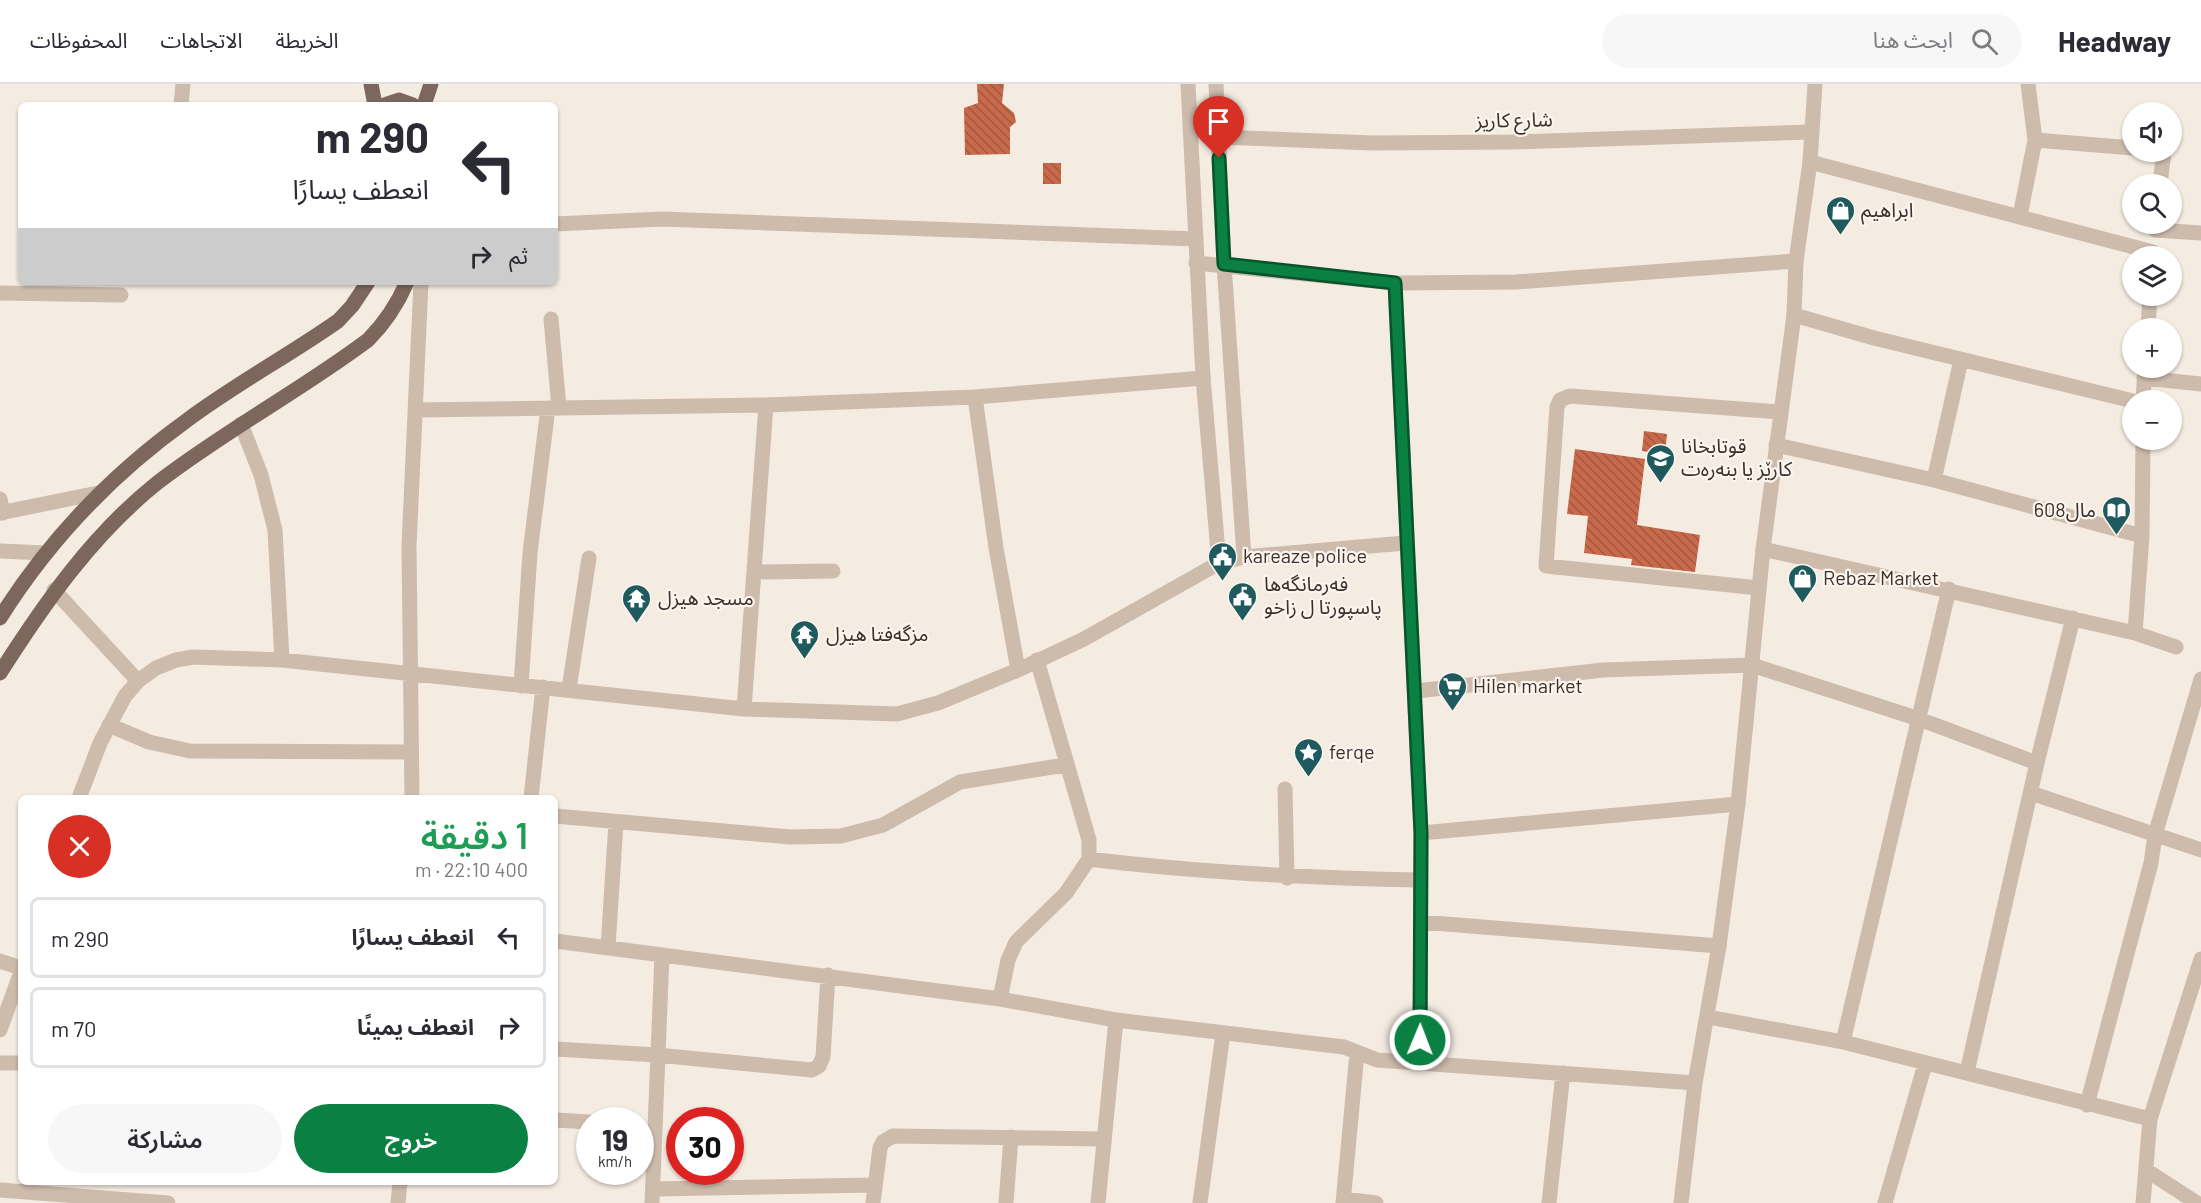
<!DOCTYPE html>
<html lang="ar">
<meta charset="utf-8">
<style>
body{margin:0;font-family:Barlow,"Noto Sans Arabic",sans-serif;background:#f7f7f7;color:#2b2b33;direction:rtl;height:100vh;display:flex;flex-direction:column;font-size:22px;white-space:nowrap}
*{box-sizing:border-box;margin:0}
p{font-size:20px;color:#7c7c81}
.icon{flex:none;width:33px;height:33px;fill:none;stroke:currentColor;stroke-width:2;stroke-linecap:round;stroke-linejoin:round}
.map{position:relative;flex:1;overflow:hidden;direction:ltr}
.panel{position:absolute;left:18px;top:711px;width:540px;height:390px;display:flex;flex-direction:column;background:#fff;border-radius:9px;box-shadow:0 2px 4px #0004;direction:rtl}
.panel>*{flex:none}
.guide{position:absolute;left:18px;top:18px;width:540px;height:183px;border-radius:9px;box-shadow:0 2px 4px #0004;direction:rtl;background:#fff;color:#2b2b33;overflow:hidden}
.controls{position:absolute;left:2122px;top:18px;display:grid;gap:12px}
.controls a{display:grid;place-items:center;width:60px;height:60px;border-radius:50%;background:#fff;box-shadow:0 2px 4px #0004;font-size:30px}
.speed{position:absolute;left:576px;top:1023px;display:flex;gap:12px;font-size:30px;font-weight:700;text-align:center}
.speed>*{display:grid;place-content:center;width:78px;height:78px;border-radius:50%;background:#fff;box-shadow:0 2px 4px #0004;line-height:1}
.speed small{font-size:15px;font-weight:400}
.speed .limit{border:9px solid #d22;background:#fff;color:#111}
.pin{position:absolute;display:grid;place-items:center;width:51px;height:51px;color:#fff;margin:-62px -26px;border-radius:50% 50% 50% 0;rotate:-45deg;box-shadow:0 0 6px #0007}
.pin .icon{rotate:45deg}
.me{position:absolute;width:66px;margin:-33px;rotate:1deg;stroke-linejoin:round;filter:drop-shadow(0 0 4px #0008)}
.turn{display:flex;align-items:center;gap:21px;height:126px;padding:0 30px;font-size:27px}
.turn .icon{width:78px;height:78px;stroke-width:2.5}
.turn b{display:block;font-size:42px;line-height:51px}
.then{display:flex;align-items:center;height:57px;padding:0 30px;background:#0003;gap:12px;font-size:22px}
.round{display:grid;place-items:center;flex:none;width:63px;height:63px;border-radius:32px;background:#f7f7f7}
.summary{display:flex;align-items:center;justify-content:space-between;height:102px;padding:0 30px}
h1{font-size:36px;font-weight:600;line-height:45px;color:#1e9e55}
.action{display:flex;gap:12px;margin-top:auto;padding:12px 30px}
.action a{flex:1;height:69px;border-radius:36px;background:#0b8043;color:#fff;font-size:24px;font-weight:600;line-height:69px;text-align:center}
.action a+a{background:#f7f7f7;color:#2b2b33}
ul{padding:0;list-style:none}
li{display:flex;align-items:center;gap:18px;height:81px;margin:0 12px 9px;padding:0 18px;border:3px solid #e1e1e2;border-radius:9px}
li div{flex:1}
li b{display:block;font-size:22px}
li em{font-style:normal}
header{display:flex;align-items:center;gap:36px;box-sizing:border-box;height:84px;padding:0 30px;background:#fff;border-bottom:2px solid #e1e1e2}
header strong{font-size:28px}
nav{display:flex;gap:33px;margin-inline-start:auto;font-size:21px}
.search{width:420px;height:54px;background:#f7f7f7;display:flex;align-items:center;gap:15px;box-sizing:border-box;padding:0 21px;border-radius:33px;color:#7c7c81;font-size:22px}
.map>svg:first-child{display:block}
.building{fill:url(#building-back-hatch)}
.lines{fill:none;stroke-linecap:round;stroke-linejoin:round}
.minor{stroke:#cdbbac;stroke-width:15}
.tertiary{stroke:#cdbbac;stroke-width:15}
.primary{stroke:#7d675c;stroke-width:15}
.route-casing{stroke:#07532c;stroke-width:15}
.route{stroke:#0b8043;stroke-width:10}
.labels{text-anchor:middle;stroke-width:4.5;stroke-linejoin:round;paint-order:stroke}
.street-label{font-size:20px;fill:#3b302b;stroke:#fbf5ee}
.poi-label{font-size:20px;fill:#3b302b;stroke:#fbf5ee;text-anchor:start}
</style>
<header>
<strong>Headway</strong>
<div class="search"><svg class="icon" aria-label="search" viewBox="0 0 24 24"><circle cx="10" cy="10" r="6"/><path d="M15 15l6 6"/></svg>ابحث هنا</div>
<nav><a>الخريطة</a><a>الاتجاهات</a><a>المحفوظات</a></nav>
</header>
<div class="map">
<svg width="2201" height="1119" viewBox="0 0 2201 1119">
<defs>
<pattern id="building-back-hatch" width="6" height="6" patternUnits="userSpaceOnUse" patternTransform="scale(1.5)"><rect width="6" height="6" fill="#c8694b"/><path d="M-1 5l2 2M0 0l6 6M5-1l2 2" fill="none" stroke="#a4573f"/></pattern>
</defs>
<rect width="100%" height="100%" fill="#f4ebe1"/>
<path class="building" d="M977 0H1004L1002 19 1014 29 1016 38 1010 43V70L965 71 964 24 978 19Z
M1043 79H1061V100H1043Z
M1644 347 1667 350 1665 370 1642 367Z
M1575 365 1645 375 1637 441 1700 451 1695 488 1631 481 1632 475 1584 469 1588 432 1567 430Z"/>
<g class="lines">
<path class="minor" d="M181 21 183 0
M1218 53 1373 59 1513 58 1811 48
M2035 56 2133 64
M1810 78 2153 168
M2160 100 2164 68
M2020 132 2035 56 2028 0
M555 140 662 135 1196 155
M2155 146 2201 149
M1196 179 1395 199 1516 198 1796 177
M1395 199 1421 749 1420 980
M0 209 121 211
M1794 231 1874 254 2133 317
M551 235 559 324
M2148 244 2150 212
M2144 294 2201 300
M975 313 996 464 1018 586
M2143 316 2145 284
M415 326 766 321 975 313 1203 294
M241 340 261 391 275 446 282 576
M1776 361 1934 396 2142 452
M1934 396 1961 276
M0 415 3 429
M1763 465 2135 549 2176 563
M754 488 833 487
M1759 504 1546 482 1557 323 1560 316 1570 312 1780 328
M54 506 138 597
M2135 549 2142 452 2143 356
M521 602 530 469 548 324
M569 605 589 474
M1416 607 1603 586 1752 581 1919 635 2037 679
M744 625 766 321
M109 641 149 658 190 667 411 668
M1285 705 1287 794
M2031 709 2201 766
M79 714 100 659 125 612 138 597 156 584 176 576 193 573 282 576 744 625 897 630 938 619 1018 586 1084 555 1219 479 1244 473 1405 459
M412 714 409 462 421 198
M531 714 543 603
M555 732 791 753 841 752 883 741 960 698 1065 681
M1421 749 1738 720
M1089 775C1202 789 1308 794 1421 796
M1421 838 1719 862
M555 857 1000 915 1116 936 1344 963 1377 976 1695 999
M608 864 616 738
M0 877 21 884
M1000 915 1008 876 1016 858 1066 809 1089 775V756L1037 576
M1708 933 1843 958 2150 1035
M0 946 21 888
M1843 958 1949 505
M555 965 657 971 812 986 819 982 823 973 828 891
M0 979H21
M1967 988 2037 679 2073 534
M2087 1021 2151 779 2155 751 2201 595
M555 1036 590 1038
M2146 1086 2197 1119
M653 1105 875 1101
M0 1106 168 1119
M1344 1115 1376 1119
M398 1119 400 1098
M652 1119 662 871
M873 1119 880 1064 883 1058 893 1052 1104 1055
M1006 1119 1011 1053
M1098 1119 1116 936
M1200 1119 1223 949
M1343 1119 1357 969
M1549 1119 1563 989
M1885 1119 1925 980
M2143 1119 2150 1035 2201 875"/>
<path class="tertiary" d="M1188 0 1203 294 1219 479
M1216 0 1224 180 1244 473
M0 429 98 409
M0 467 46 469
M1681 1119 1695 999 1719 862 1738 720 1763 465 1794 231 1796 177 1810 78 1815 0"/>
<path class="primary" d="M371 0 375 21
M384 21 399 16 413 21
M424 21 431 0
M0 534C49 456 111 391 186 337 234 301 288 272 338 237L352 222 368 198
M0 589C44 520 92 451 157 399 224 347 300 307 368 256 386 238 397 221 407 198"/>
</g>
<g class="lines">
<defs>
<path id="route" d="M1219 74 1224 180 1395 199 1421 749 1420 956"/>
</defs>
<use href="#route" class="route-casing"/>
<use href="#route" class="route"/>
</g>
<defs>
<symbol id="shop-pin" viewBox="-11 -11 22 30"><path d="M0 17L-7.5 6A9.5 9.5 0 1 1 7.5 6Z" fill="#1f5a5e" stroke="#fbf5ee"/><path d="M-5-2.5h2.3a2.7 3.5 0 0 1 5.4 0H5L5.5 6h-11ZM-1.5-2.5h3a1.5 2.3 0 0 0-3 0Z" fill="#fff"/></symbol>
<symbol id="school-pin" viewBox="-11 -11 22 30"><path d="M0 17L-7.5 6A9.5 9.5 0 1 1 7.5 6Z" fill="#1f5a5e" stroke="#fbf5ee"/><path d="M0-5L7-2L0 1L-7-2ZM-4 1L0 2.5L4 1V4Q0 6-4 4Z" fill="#fff"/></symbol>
<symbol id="library-pin" viewBox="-11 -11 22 30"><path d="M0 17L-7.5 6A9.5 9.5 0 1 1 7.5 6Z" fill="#1f5a5e" stroke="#fbf5ee"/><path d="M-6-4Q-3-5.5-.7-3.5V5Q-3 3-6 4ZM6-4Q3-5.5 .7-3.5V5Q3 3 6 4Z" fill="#fff"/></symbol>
<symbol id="civic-pin" viewBox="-11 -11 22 30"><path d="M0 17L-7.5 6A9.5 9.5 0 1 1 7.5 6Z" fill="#1f5a5e" stroke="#fbf5ee"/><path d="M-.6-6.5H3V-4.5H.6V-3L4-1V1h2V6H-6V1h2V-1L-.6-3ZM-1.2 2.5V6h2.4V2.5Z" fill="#fff"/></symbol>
<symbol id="temple-pin" viewBox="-11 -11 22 30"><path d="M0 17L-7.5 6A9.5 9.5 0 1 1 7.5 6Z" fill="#1f5a5e" stroke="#fbf5ee"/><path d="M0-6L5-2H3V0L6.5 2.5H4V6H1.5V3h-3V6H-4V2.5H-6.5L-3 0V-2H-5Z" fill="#fff"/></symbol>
<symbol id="supermarket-pin" viewBox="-11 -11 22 30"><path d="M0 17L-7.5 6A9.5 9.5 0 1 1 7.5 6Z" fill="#1f5a5e" stroke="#fbf5ee"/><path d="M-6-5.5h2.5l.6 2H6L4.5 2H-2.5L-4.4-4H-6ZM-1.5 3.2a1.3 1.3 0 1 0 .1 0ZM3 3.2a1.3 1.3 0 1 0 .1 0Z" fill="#fff"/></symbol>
<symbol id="sight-pin" viewBox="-11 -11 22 30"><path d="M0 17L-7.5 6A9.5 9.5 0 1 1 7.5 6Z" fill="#1f5a5e" stroke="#fbf5ee"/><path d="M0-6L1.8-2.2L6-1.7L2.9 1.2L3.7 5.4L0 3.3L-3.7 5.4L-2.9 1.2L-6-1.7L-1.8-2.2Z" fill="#fff"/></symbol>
</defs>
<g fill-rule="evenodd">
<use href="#shop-pin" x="1824" y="110" width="33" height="45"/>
<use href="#school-pin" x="1644" y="358" width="33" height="45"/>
<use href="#library-pin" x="2100" y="410" width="33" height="45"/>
<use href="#civic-pin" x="1206" y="456" width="33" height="45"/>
<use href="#shop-pin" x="1786" y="478" width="33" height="45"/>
<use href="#civic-pin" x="1226" y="496" width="33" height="45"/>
<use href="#temple-pin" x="620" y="498" width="33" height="45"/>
<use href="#temple-pin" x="788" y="534" width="33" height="45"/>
<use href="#supermarket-pin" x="1436" y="586" width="33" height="45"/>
<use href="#sight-pin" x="1292" y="652" width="33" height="45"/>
</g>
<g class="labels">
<g class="street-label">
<text transform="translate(1514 36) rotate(-1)" y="7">شارع كاريز</text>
</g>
<g class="poi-label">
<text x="1861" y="133">ابراهيم</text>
<text x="1681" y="369">قوتابخانا<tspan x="1681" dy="23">کارێز یا بنەرەت</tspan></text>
<text x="2096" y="433" text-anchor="end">مال608</text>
<text x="1243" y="479">kareaze police</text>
<text x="1823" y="501">Rebaz Market</text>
<text x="1264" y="507">فەرمانگەها<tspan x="1264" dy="23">پاسپورتا ل زاخو</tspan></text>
<text x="658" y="521">مسجد هيزل</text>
<text x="826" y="557">مزگەفتا هیزل</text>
<text x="1473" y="609">Hilen market</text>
<text x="1329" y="675">ferqe</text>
</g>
</g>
</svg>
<div class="controls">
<a><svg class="icon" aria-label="sound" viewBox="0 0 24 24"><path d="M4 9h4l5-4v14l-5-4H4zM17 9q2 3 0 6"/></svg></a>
<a><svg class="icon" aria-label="search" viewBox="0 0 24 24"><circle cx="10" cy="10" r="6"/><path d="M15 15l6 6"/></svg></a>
<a><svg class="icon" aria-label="layers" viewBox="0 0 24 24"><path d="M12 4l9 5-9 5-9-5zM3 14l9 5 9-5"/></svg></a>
<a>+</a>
<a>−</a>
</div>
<div class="speed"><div>19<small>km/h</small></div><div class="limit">30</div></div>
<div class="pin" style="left:1219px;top:74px;background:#d93025"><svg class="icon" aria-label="arrive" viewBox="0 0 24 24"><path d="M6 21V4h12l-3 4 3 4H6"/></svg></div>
<svg class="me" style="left:1420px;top:956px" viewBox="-20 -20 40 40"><circle r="17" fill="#0b8043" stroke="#fff" stroke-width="3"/><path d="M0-11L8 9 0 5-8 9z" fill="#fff"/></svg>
<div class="guide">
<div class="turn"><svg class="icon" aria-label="left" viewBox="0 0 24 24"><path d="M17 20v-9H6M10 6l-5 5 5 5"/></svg><div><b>290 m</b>انعطف يسارًا</div></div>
<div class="then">ثم<svg class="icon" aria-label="right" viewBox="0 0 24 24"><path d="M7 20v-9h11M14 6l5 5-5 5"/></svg></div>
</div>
<section class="panel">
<div class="summary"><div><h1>1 دقيقة</h1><p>400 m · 22:10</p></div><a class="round" style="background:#d93025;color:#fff"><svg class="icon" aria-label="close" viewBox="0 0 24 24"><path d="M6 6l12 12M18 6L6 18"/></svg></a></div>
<ul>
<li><svg class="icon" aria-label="left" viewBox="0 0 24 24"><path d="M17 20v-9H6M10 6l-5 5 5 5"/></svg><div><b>انعطف يسارًا</b></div><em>290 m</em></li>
<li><svg class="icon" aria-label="right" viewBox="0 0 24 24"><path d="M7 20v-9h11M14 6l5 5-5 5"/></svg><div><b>انعطف يمينًا</b></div><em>70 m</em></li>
</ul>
<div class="action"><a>خروج</a><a>مشاركة</a></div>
</section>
</div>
